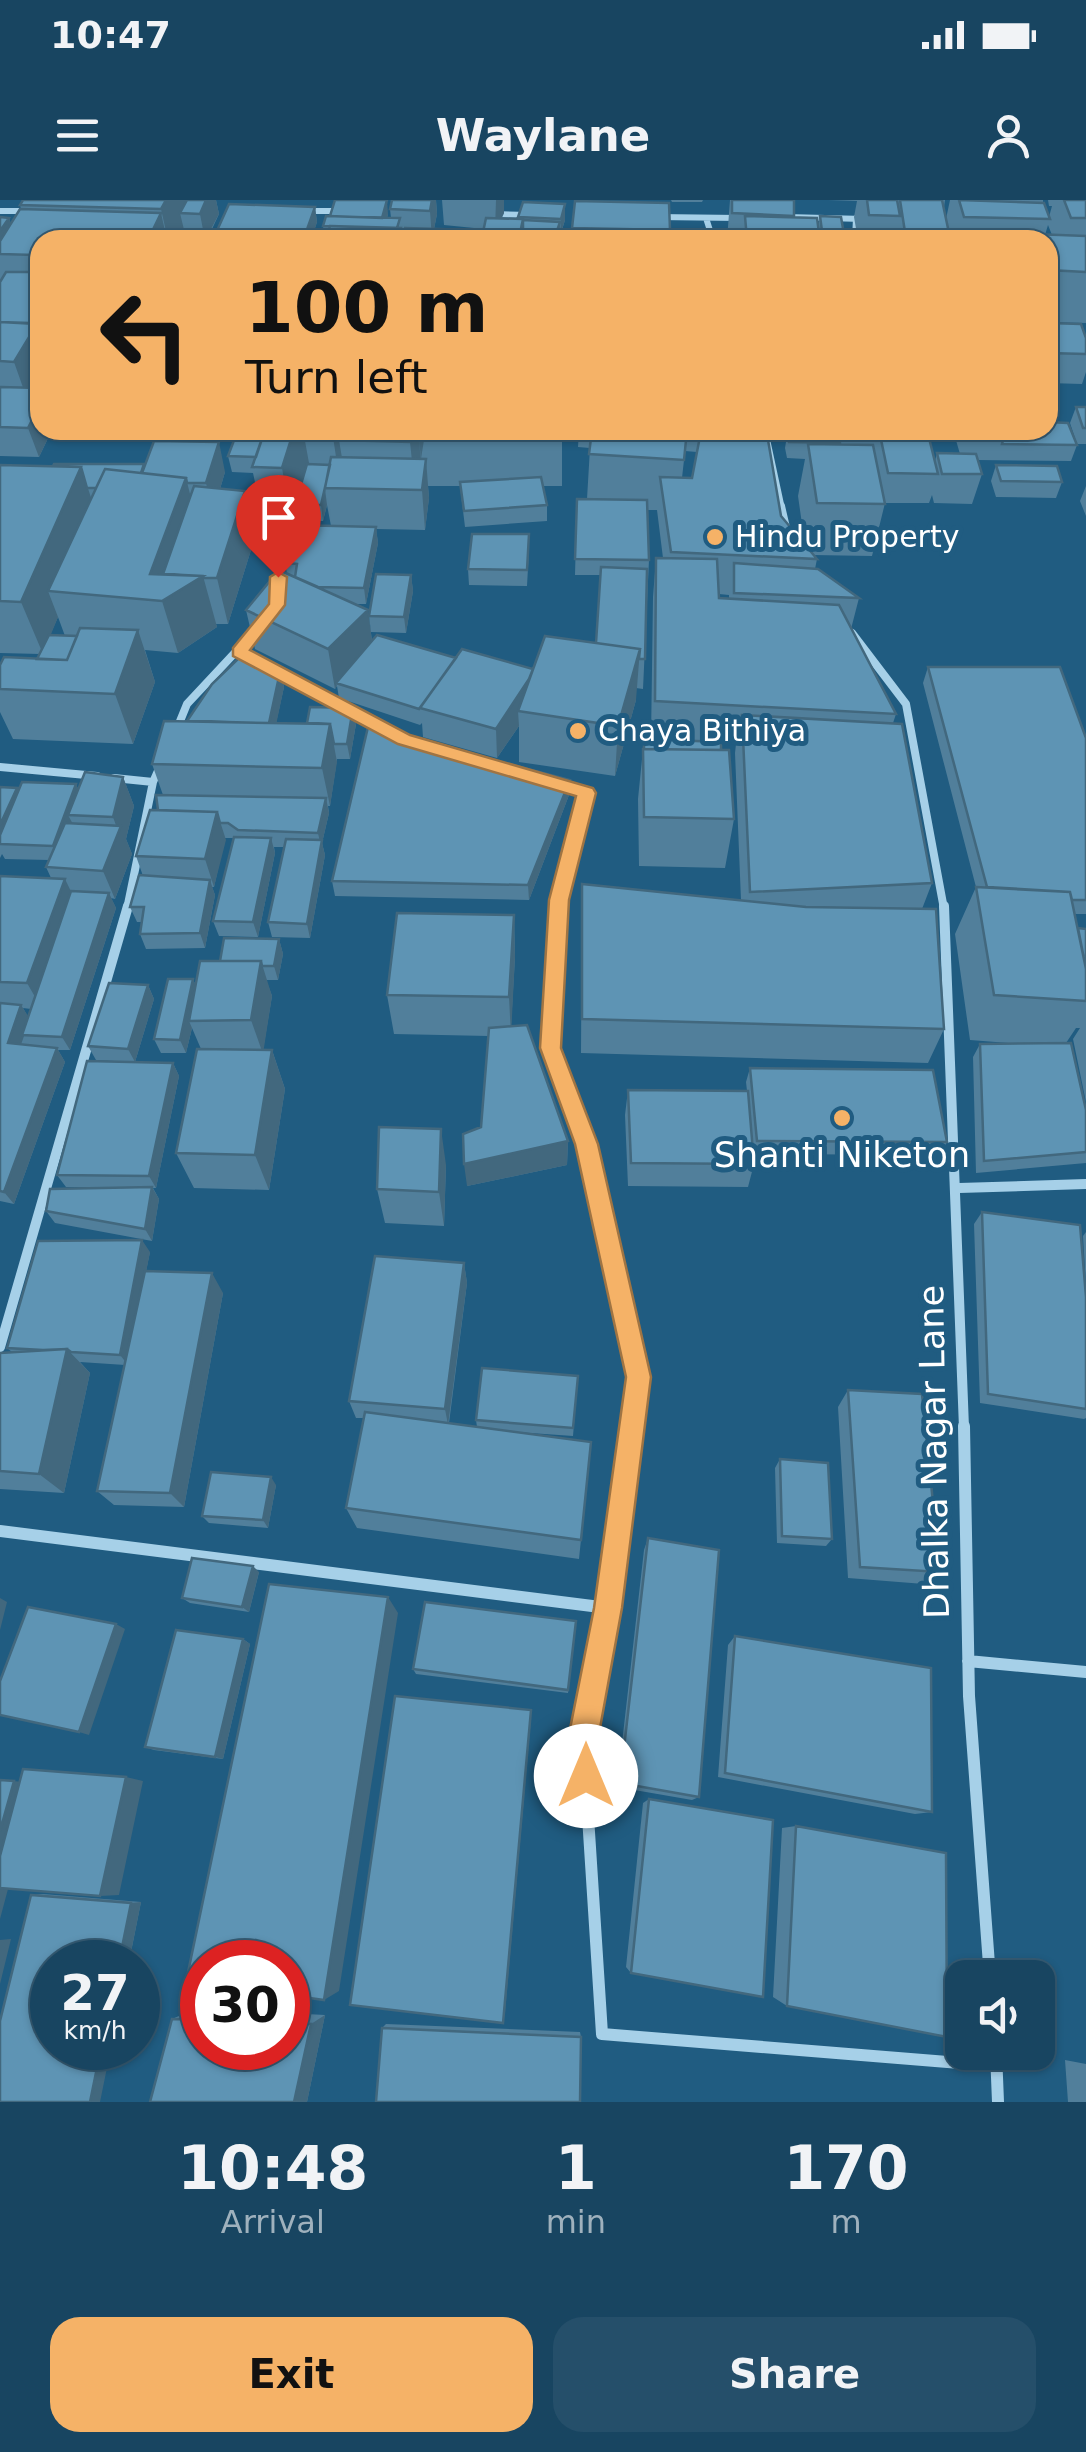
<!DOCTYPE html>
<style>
body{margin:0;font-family:"DejaVu Sans",sans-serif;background:#254f6a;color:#f1f3f6;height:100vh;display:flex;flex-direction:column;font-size:38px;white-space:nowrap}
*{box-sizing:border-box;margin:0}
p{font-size:32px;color:#9fb1bd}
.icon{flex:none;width:55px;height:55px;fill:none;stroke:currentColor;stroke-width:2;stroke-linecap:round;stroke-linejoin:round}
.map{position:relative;height:1902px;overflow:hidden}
.panel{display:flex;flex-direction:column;background:#184561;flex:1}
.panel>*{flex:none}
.hud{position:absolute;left:30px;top:30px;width:1028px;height:210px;border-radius:30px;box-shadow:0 2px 8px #0004,0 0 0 2px #365d76;background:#f5b267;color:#111;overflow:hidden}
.tools{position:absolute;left:945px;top:1760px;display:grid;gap:20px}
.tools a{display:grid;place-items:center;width:110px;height:110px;border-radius:20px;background:#184561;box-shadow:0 2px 8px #0004,0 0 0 2px #365d76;font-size:50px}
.speed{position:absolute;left:30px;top:1740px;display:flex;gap:20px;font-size:50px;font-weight:700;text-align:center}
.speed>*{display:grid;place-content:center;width:130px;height:130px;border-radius:50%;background:#184561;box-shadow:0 2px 8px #0004,0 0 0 2px #365d76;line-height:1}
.speed small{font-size:25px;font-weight:400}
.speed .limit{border:15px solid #d22;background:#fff;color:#111}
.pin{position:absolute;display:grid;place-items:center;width:85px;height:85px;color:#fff;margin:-102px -42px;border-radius:50% 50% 50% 0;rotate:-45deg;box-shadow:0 0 10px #0007}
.pin .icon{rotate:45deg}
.me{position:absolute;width:110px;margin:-55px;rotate:0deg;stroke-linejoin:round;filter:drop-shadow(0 0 8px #0008)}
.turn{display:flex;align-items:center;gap:35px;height:210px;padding:0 50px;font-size:45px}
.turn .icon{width:130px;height:130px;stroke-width:2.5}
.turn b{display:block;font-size:70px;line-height:85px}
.eta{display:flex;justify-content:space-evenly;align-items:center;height:170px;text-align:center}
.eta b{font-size:60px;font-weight:700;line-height:70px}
.button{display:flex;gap:20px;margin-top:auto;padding:20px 50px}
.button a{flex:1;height:115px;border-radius:30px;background:#f5b267;color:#111;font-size:40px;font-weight:700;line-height:115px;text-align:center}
.button a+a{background:#254f6a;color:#f1f3f6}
.status{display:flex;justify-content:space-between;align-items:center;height:70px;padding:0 50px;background:#184561;direction:ltr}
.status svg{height:28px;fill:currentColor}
header{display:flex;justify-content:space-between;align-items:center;height:130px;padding:0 50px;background:#184561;font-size:45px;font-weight:700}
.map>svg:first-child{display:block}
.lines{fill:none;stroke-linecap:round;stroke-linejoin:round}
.street-far3{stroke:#a6d0e8;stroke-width:6}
.street-far2{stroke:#a6d0e8;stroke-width:8}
.street-far1{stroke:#a6d0e8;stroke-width:10}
.street{stroke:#a6d0e8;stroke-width:12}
.wall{fill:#517f9b;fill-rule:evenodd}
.shaded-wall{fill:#42687e}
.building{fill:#5e94b4;stroke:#42687e;stroke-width:2.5}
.route{fill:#f5b267;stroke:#9f7443;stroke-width:2.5}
.poi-dot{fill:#f5b267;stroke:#205c81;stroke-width:4}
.labels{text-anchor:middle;stroke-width:10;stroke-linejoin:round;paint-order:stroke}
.far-poi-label{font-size:30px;fill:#fff;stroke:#205c81;text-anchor:start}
.poi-label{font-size:35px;fill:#fff;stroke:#205c81}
.street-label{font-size:35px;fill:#fff;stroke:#205c81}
</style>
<div class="status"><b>10:47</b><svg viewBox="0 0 49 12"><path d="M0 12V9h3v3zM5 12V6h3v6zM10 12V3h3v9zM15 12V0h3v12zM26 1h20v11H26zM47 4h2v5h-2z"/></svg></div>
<header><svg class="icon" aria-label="menu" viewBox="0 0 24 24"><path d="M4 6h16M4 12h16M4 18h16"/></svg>Waylane<svg class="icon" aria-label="person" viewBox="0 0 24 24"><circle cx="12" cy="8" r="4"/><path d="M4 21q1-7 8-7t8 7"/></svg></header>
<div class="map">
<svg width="1086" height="1902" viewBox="0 0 1086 1902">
<rect width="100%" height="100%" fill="#205c81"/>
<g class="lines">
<path class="street-far3" d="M0 11H29
M306 11H344
M491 14 529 15
M656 17 739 18
M786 17 864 19
M706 18 713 40
M855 40 856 18
M765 230 782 309"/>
<path class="street-far2" d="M781 306 787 332
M255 327 303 331
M259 328 280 349 278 383
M852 433 906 504 944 709
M240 452 402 538
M176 531 187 504 258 428
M0 567 97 576
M114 578 153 582
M558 582 586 593 558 709
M127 709 153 582 161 564"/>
<path class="street-far1" d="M559 706 550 848 587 945 639 1177 632 1228
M944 706 964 1228
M959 988 1086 984
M0 1147 128 706"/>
<path class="street" d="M632 1226 608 1408 583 1539 602 1834 997 1866
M964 1226 969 1496 990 1778
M0 1331 608 1408
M968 1461 1086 1472
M996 1852 998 1902"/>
</g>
<path class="wall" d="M23 0H216L219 14 207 40H186L185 34 182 40H40V230H52L39 257 0 256V17L9 18 11 24 21 9 20 5Z
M392 0H436L437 14 434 29 471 40H325L323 26 388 14 387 18H391L390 9Z
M442 0H504V13L502 18 518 19V17L565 20 559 40H482L484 29 444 25Z
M671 0H703L702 2H672Z
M730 0H794V17L818 28 820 16 845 40H727Z
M828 0H945L944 7 946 19 950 0H1043V3L1049 17 1052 6H1049L1048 0H1086V123L1048 122V40H949L948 36 947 40H896L895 36 894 40H858L854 17 857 1ZM1048 25 1052 35H1045Z
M315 7 317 22 311 40H216L215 35Z
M572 28 670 30 669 40H572Z
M1048 123 1086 138V172L1082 184 1048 183Z
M1076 207H1086V244H1077L1070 223Z
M150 230H188L185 239 152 238Z
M244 230H562V286H543L547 305V321L465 327 460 286H428L429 298 425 330 376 329 378 343 366 404H355L368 410 372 441 456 458 533 469 596 443 601 375H575L577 299H587L590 248 578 247 579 230H764L763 234 781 316 805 345 798 296 805 259 787 258 785 248 786 242H781L779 230H816V233H835L834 230H927L935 261 937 253 960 254 953 230H1048L1077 245 1071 261 978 260 982 274 972 304 934 303 932 295 929 303H885L872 356 813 355 817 359 815 369 859 398 851 429 896 514 893 523 932 683 922 709 944 829 928 863 581 853 582 684 741 700 735 553 736 544 721 543 734 619 725 668 639 666 638 599 644 539H651L653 397 656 358H663L657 310H648L649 360 643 489 636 488V500L615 576 519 562V526L497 558 423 537 422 523 420 525 339 498 337 486 335 489 255 449 246 410 287 374 285 363 331 326 327 305 323 321H298L296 306 291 320 263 319 253 273 232 272 228 256 245 235ZM685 251 697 252 692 278H682ZM719 394 729 395V399L719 398Z
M0 265 145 267 225 272 220 289 245 291 255 337 228 424H216L217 427 178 453 145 450 155 482 133 544 13 539 0 512V463L1 464 38 459 40 454 0 453ZM58 417 65 436 50 435Z
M996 265 1062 282 1056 298 996 297 991 281Z
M1086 286V316L1080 301Z
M529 350 527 386 469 385 468 369Z
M411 375 413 391 406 433 371 432 369 416Z
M928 467 1086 538V714H1075L1078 728 1086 729V902L1073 839 1080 828H1076L1066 843 1086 910V963L976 973 973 857 980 844H1022L970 840 955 734 976 687 923 483Z
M280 472 284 487 276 523 356 524 350 559H337L330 606H328L329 613 322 643 325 655 310 738 272 737 268 722 284 647H274L275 653 258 737 219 736 213 721 233 638H225L214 687H212L215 695 205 748 146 749 140 734 142 722H137L130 707 143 676 136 656 158 610 163 595 152 564 187 521Z
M123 577 134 606 126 639 132 654 115 699 111 698 116 708 70 850H58L65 862 14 1004 0 1001V676L51 678 46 667 49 660 5 659 2 654 0 658V587L18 591 76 584 78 589ZM23 808 31 809 28 817Z
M570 580 569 595 529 700 335 696 332 681Z
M514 715 515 757 511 826 568 941 567 965 467 986 481 927 488 836 394 834 387 795Z
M279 739 283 754 278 780H266L272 796 263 850H272L285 889 269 990 194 988 176 953 201 849 192 828 186 853H161L154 839 193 779 195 784 220 761Z
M148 785 154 799 135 862 173 863 179 876 156 988H153L159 999 152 1041 55 1023 46 1011 122 988 66 987 57 975 132 862 96 860 88 846Z
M750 868 947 942 940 955 754 954V964L748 987 628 986 625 915 628 890 747 891 746 882Z
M446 965 444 1026 385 1023 377 989Z
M982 1012 1086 1209V1218L1084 1219 980 1203 974 1024Z
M1086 1032V1085L1083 1036Z
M150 1052 146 1071 223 1093 184 1307 114 1305 97 1291 125 1165 80 1162 90 1173 64 1293 0 1289V1153L12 1152 7 1148Z
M464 1063 467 1083 449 1223 477 1227 476 1220 578 1176 573 1236 516 1232 591 1242 579 1359 357 1328 346 1308 364 1218H356L349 1201Z
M848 1190 940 1372 924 1384 848 1378 838 1207Z
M780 1259 832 1339 826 1346 777 1343 775 1268Z
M276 1285 268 1328 209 1323 202 1316Z
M648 1338 699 1597 692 1600 617 1587 644 1350Z
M259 1372 249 1412 190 1403 182 1398Z
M576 1421 568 1493 416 1474 413 1469Z
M735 1436 932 1612 915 1614 718 1577 728 1445Z
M243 1439 250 1444 223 1559 154 1550 145 1547Z
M649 1599 631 1773 626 1767 643 1603Z
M796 1626 787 1806 773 1797 782 1628Z
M43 1694 141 1702 129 1762 31 1695Z
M195 1809 202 1810V1848H288V1813L325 1815 307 1902H150L172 1819Z
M386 1824 580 1832 581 1837 382 1828Z
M1065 1860 1086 1864V1902H1068Z"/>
<path class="shaded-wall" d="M166 0H195L180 13 185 34 182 40H168L161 9Z
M206 0H216L219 14 205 40 200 14Z
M387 0 388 14 385 27 380 23Z
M432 0H436L437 14 432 39 430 11Z
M496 0H504V13L495 30Z
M565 4V20L560 35 561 19Z
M315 7 317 22 311 40H304Z
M161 13 167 40H148Z
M9 18 21 55 0 54V31Z
M560 22 559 40H554Z
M40 46V71L35 55Z
M40 106V199L32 213 14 162 28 128Z
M40 204V230H52L39 257 28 228Z
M294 230H303L309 263 291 320 282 268Z
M332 230H349L339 240 343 264 339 277Z
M413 230H418L421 262 415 290 410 242Z
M418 230H428L424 240 421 259Z
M219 242 225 272 213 313 206 283Z
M426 259 429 298 425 330 422 290Z
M81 267 98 319 48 391 58 417 43 454 21 402Z
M186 278 199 330 203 376 217 427 178 453 162 401 150 374Z
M325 289 327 305 323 321 321 305Z
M245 291 255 337 228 424 217 378Z
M376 327 378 343 366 404 364 388Z
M411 375 413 391 406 433 404 417Z
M368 410 373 449 336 483 337 486 335 489 328 449Z
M138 430 155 482 133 544 115 494Z
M640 449 636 500 615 576 618 526Z
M536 470 518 511 519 526 497 558 496 529Z
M280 472 284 487 271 549 267 533Z
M353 508 356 524 350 559 347 544Z
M330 524 337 562 330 606 322 568Z
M123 577 134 606 126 639 132 654 115 699 103 671 118 631 113 617Z
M570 580 569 595 529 700 528 685Z
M76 584 83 600 68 615 74 626 61 661 53 646Z
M17 588 25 604 0 644V625Z
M326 598 329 613 322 643 325 655 310 738 307 724 321 647 318 633Z
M217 612 226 640 214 687 205 659Z
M271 638 275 653 258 737 253 722Z
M65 679 78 706 42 809 27 783Z
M210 680 215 695 205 748 200 733Z
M109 693 116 708 70 850 62 837Z
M514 715 515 757 511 836 509 797Z
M279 739 283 754 278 780 274 766Z
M261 761 272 796 263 854 251 820Z
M193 779 199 793 189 821 192 828 186 853 180 840Z
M148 785 154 799 135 862 128 849Z
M21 805 30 819 17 856 8 843Z
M57 848 65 862 14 1004 4 992Z
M272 850 285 889 269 990 255 955Z
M173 863 179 876 156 988 149 976Z
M441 929 446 965 444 1026 439 992Z
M568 941 567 965 467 986 464 964Z
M152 987 159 999 152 1041 145 1029Z
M142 1040 150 1052 128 1165 120 1155Z
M464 1063 467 1083 448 1225 445 1209Z
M212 1073 223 1093 184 1307 170 1293Z
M67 1149 90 1173 64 1293 39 1274Z
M271 1277 276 1285 268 1328 263 1320Z
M253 1366 259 1372 249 1412 242 1407Z
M388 1397 398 1413 339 1791 324 1800Z
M0 1398 7 1402 0 1430Z
M116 1424 125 1429 89 1535 79 1532Z
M243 1439 250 1444 223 1559 215 1557Z
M531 1510V1519L505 1813 503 1823Z
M126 1577 143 1581 119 1695 100 1696Z
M14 1581 36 1584 0 1719V1631Z
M141 1702 129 1762H119L131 1703Z
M11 1739 0 1784V1740Z
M325 1815 307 1902H294L311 1824Z
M101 1848H111L100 1902H90Z"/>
<path class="building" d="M23 0H166L161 9 20 5Z
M187 0H206L200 14 180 13Z
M335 0H387L382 18 330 16Z
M392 0H432L430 11 390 9Z
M732 0H794V16L732 13Z
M867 0H897L900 16 869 15Z
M900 0H942L949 33 905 32Z
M959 0 1044 3 1050 19 964 17Z
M1064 0H1086V18H1071Z
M575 1 669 3 670 30 572 28Z
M523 2 565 4 561 19 518 17Z
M229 4 315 7 304 38 215 35Z
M20 9 161 13 148 40H40V46L35 55 0 54V41Z
M326 16 400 18 397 28 323 26Z
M745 16 817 18 820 40H747Z
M820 16 841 17 845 40H820L819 30 822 31Z
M0 17 9 18 0 31Z
M486 18 523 19 519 38 482 37Z
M523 20 560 22 554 40 523 38Z
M330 26 401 28 398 40H326Z
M405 28 471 30 469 40H402Z
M1033 34 1086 36V72L1048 70V40H1035Z
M6 72H40V106L30 123 0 122V82Z
M0 122 37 124 14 162 0 161Z
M1048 123 1081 124 1086 138V154L1048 153Z
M0 187 40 188V204L28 228 0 227Z
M1076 207H1086V228H1083Z
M1048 222 1068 223 1077 245 1002 244 1006 230H1048Z
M265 230H294L282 268 252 267Z
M342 230H413L410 242 339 240Z
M424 230H562L563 240H424Z
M592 230H687L684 260 589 254Z
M879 230H927L938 274 888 273Z
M701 231 767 234 781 316 817 359 671 352 660 277 692 278Z
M787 232 838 234 840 243 789 242Z
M236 235 263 236 256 257 228 256Z
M154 241 219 242 206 283H187L186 278 142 273Z
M808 244 873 245 885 304 817 303Z
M937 253 976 254 982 274H942Z
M331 257 426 259 422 290 325 288Z
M54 264H144L141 273 105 269 96 288H87L81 267 53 266Z
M307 264 330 265 321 305H295Z
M0 265 81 267 21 402 0 401Z
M996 265 1057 266 1062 282 1001 281Z
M105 269 186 278 150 374 203 376 162 401 48 391Z
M541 277 547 305 464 311 460 282Z
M194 286 245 291 217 378H204L203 376 163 374Z
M577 299 647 300 649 360 575 359Z
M295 325 376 327 364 388 318 387 295 377 297 364 285 363Z
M472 334H529L527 370 468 369Z
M656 358 717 359 719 398 839 405 896 514 655 501Z
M734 363 818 369 859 398 734 393Z
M601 367 647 369 645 459H639L640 449 596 443Z
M279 370 368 410 328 449 246 410Z
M376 374 411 375 404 417 369 416Z
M80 428 138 430 115 494 0 489V465L4 457 67 460Z
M49 435 77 436 67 460 37 459Z
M377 435 456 458 419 509 336 483Z
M545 436 640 449 618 526 518 511Z
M462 449 533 469 529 479 496 529 420 508Z
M241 456 280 472 269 523 187 521 212 484Z
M928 467H1060L1086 538V700H1072L1070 692 987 687Z
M310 507 353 508 347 544H334L330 524 307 523Z
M742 515 902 524 932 683 750 692Z
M164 521 330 524 322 568 152 564Z
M368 527 570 580 528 685 332 681Z
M644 539 721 542V550L644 549Z
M643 549 729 550 734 619 644 617Z
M85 572 123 577 113 617 68 615Z
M22 582 76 584 53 646 0 644V635Z
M0 587 17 588 0 625Z
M156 595 326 598 318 633 238 630 228 623H220L217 612 158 610Z
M150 610 217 612 205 659 136 656Z
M65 623 121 626 103 671 46 667Z
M234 637 271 638 253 722 213 721Z
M286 639 322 640 307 724 268 722Z
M139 675 210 680 200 733 140 734 144 707H130Z
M0 676 65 679 27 783 0 782Z
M582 684 806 707 936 709 944 829 582 819Z
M976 687 1070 692 1086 769V801L994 795Z
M71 691 109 693 62 837 22 835Z
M397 713 514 715 509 797 387 795Z
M1078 728 1086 729V769Z
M224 738 279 739 274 766H262L261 761H220Z
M200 761H261L251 820 189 821Z
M168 779H193L180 840 154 839Z
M109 783 148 785 128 849 88 846Z
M0 803 21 805 8 843 57 848 4 992 0 991Z
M527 825 568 941 464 964 463 934 481 927 489 828Z
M1071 843 1086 910V952L984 961 980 844Z
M197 849 272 850 255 955 176 953Z
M87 861 173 863 149 976 57 975Z
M750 868 933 870 947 942 757 941Z
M628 890 748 891 754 964 631 963Z
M379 927 441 929 439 992 377 989Z
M152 987 145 1029 46 1011 50 989Z
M982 1012 1080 1025 1086 1097V1209L988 1194Z
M142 1040 120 1155 71 1152 67 1149 43 1150 7 1148 38 1041Z
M375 1056 464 1063 445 1209 349 1201Z
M145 1071 212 1073 170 1293 97 1291Z
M67 1149 39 1274 0 1271V1153Z
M482 1168 578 1176 573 1228 476 1220Z
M848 1190 922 1194 940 1372 860 1367Z
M365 1212 591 1242 581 1340 346 1308Z
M780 1259 828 1263 832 1339 782 1336Z
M211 1272 271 1277 263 1320 202 1316Z
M648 1338 719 1350 699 1597 620 1583Z
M192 1358 253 1366 242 1407 182 1398Z
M269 1384 388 1397 324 1800 288 1795V1762H202V1784L186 1782Z
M425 1402 576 1421 568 1490 413 1469Z
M28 1407 116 1424 79 1532 0 1515V1481Z
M176 1430 243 1439 215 1557 145 1547Z
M735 1436 931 1468 932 1612 725 1573Z
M395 1496 531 1510 503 1823 350 1805Z
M23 1569 126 1577 100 1696 0 1688V1656Z
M0 1580 14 1581 0 1631Z
M649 1599 773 1620 763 1797 631 1773Z
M796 1626 946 1653 947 1837 787 1806Z
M31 1695 131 1703 119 1762H52V1848H101L90 1902H0V1821Z
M172 1819 202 1820V1848H288V1823L311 1824 294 1902H150Z
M382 1828 581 1837 580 1902H376Z"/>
<path class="route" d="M278 372 287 377 285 405 250 450 410 535 593 588 596 593 569 700 561 848 598 944 651 1177 622 1408 598 1539 600 1576 596 1587 586 1591 575 1587 568 1539 594 1408 626 1177 575 944 540 848 549 700 576 596 398 544 233 456V448L269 404 270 377Z"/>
<g class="poi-dot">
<circle cx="715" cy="337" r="10"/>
<circle cx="578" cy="531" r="10"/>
<circle cx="842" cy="918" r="10"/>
</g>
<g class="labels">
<g class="far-poi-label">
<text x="735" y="347">Hindu Property</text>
<text x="598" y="541">Chaya Bithiya</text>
</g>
<g class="poi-label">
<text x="842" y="967">Shanti Niketon</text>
</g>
<g class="street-label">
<text transform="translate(934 1252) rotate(-91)" y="12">Dhalka Nagar Lane</text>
</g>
</g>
</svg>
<div class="tools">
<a><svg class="icon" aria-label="sound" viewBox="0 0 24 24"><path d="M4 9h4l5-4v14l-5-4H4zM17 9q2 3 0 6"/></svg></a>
</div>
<div class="speed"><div>27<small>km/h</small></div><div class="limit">30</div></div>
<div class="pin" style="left:278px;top:377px;background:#d93025"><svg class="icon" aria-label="arrive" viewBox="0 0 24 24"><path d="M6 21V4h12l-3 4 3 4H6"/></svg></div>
<svg class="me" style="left:586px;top:1576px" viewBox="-20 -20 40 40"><circle r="19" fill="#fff"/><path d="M0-13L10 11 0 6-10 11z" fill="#f5b267"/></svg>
<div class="hud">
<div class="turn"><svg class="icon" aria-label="left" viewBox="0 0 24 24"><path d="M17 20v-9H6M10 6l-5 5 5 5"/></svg><div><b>100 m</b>Turn left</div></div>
</div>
</div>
<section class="panel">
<div class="eta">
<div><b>10:48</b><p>Arrival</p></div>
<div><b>1</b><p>min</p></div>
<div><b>170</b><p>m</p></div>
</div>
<div class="button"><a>Exit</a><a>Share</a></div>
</section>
